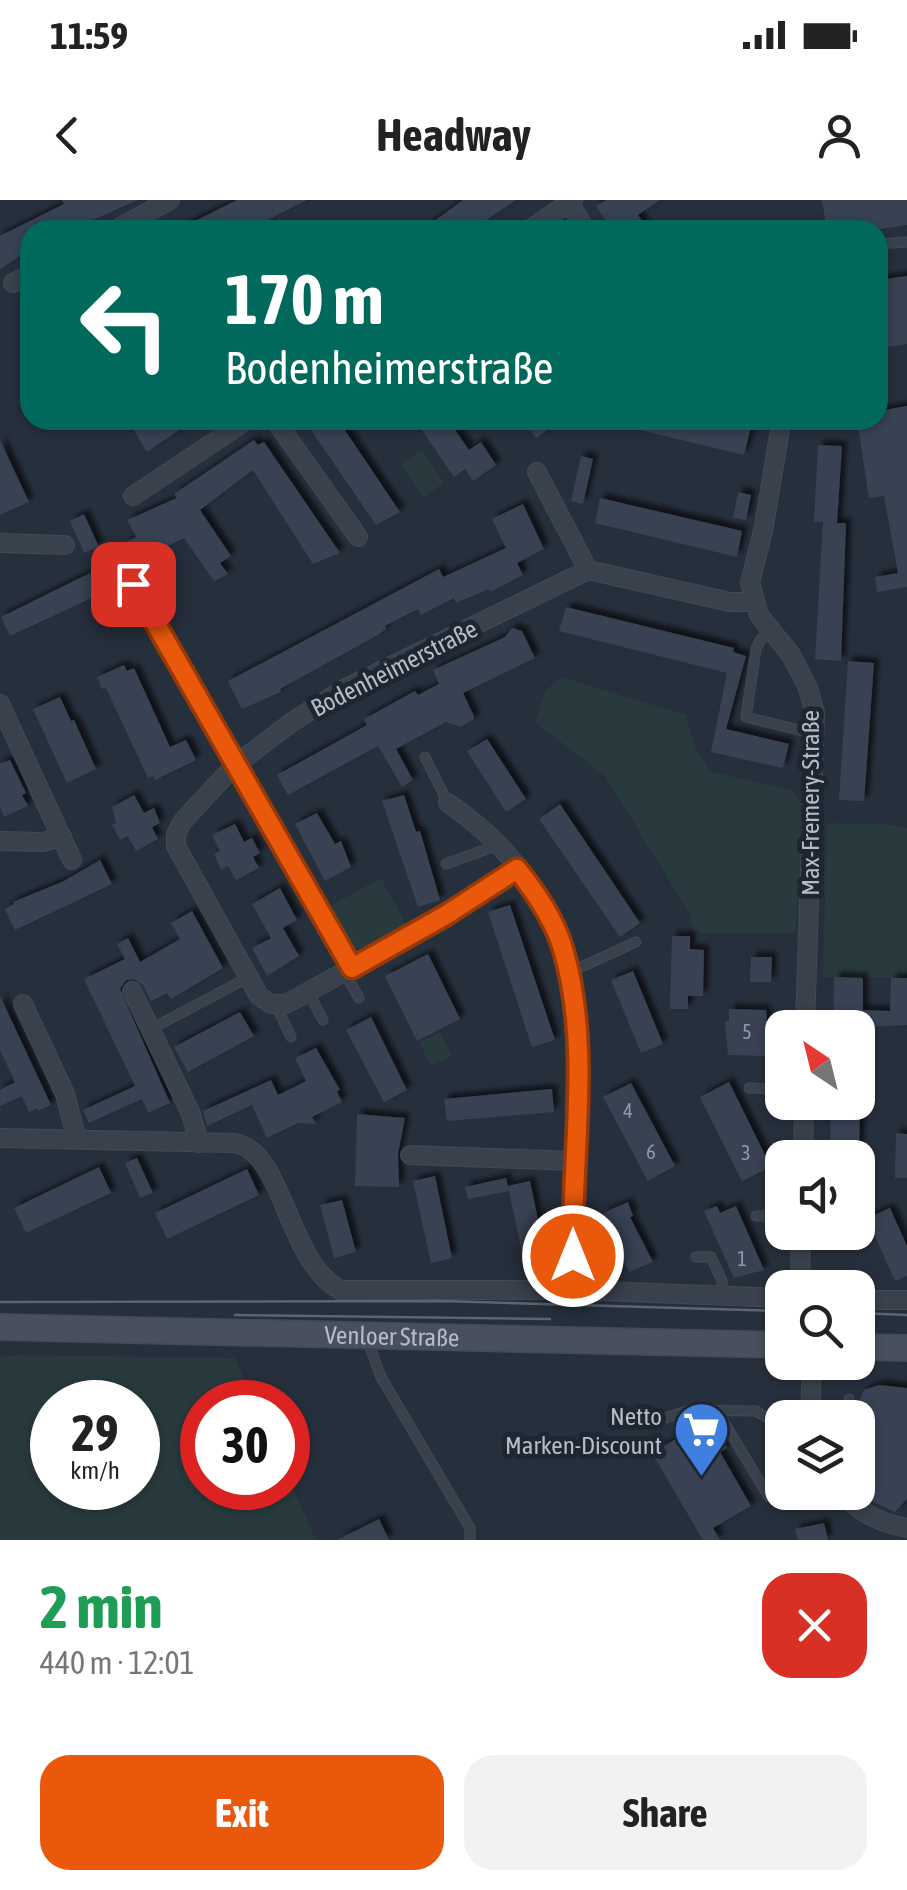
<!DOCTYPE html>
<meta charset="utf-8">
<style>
body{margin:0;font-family:"Asap Condensed",sans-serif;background:#f2f2f2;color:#222;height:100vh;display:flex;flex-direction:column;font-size:38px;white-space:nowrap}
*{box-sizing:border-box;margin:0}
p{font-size:32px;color:#767676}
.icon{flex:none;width:55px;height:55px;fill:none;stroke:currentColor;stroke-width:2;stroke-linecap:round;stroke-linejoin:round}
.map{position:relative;height:1340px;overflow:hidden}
.details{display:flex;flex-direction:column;background:#fff;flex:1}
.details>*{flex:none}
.top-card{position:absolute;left:20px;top:20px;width:868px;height:210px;border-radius:30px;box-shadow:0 2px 8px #0004;background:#00695c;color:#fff;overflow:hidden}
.needle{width:65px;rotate:325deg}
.buttons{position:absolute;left:765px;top:810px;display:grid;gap:20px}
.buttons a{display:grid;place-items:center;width:110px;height:110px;border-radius:20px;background:#fff;box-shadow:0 2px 8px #0004;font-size:50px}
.speed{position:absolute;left:30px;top:1180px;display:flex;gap:20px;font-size:50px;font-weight:700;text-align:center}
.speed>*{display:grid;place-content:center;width:130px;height:130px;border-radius:50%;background:#fff;box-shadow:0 2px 8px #0004;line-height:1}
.speed small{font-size:25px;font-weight:400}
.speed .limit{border:15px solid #d22;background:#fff;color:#111}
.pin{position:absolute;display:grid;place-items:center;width:85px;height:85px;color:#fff;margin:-42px;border-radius:20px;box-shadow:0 5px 15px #0006}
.me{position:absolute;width:110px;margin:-55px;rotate:0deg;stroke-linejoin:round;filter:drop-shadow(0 0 8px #0008)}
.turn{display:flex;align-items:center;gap:35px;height:210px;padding:0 40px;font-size:45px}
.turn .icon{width:130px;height:130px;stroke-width:2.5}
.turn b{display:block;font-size:70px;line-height:85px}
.round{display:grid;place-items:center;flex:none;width:105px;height:105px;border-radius:30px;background:#f2f2f2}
.summary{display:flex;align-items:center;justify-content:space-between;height:170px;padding:0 40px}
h1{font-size:60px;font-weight:700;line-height:75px;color:#1e9e55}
.button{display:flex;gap:20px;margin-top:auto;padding:20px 40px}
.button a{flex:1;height:115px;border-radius:30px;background:#ea580c;color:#fff;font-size:40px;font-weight:700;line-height:115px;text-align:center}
.button a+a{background:#f2f2f2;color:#222}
.status{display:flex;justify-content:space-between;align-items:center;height:70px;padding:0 50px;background:#fff;direction:ltr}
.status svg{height:28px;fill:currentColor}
header{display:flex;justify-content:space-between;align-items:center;height:130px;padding:0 40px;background:#fff;font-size:45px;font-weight:700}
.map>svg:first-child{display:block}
.green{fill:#283a3d;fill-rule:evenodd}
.building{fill:#384352;filter:url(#shadow)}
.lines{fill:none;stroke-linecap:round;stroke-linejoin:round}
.lane-casing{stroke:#424a55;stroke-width:11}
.street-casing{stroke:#424a55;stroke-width:20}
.secondary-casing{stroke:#424a55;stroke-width:28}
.lane{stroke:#39414c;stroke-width:9}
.street{stroke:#39414c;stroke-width:18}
.secondary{stroke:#48505f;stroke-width:25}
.tram{stroke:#5c6573;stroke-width:2.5}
.route-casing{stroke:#983908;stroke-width:25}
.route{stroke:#ea580c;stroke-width:18}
.labels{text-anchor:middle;stroke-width:10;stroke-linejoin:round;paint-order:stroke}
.number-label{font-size:20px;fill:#949ca9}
.street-label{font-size:25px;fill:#b5bcc8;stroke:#1e2631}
.poi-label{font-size:25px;fill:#b5bcc8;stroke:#1e2631;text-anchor:end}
</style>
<div class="status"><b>11:59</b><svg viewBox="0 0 49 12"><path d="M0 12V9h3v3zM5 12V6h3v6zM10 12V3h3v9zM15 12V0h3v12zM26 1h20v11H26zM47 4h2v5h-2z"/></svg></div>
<header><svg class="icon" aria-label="back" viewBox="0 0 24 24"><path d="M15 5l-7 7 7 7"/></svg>Headway<svg class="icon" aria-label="person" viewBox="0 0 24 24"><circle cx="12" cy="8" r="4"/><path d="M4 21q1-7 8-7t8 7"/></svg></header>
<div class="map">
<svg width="907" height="1340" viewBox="0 0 907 1340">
<defs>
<filter id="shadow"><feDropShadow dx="5" dy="-5" stdDeviation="2.5" flood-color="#0009"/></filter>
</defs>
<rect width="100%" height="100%" fill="#262f3c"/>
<path class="green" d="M422 250 444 283 423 297 401 264Z
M561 477 686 515 696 550 712 572 792 590 806 610 795 733H701L693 729 690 714 605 576 535 522 546 490Z
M827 623 885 624 907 628V778L823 777Z
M381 678 407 726 368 747 355 748 347 742 328 707Z
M440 832 452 856 431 866 419 842Z
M20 1155 235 1158 255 1202H202V1288H288V1277L316 1340H0V1157ZM138 1202V1288H52V1202Z"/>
<path class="building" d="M62 0H138L70 30H30V50L0 69V36L64 4Z
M237 0H307L247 30H177Z
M463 0H516L472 30H422Z
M606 0H660L638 15 648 30H612L596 6Z
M822 0H907V25L874 30H827Z
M907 76V144L878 148V80Z
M907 206V387L877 392 875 377 898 373 884 296 869 298 857 220H878V211Z
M142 220H194L147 252 132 227Z
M310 220H338L400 312 376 325 309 227Z
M415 220H448L469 250 481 242 496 265 473 281 465 269 454 277Z
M524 220H562L536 238Z
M620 220H721L751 227 744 255 619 225Z
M0 240 29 302 0 315Z
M254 240 258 245 264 242 340 353 313 364 253 270 200 310 231 356 220 363 228 374 214 381 184 338 136 361 126 342 136 337 127 320 177 298 174 294Z
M818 245 842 246 837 323H846L841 461 815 459 823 322H814Z
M581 256 593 259 583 304 571 301Z
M738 292 751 295 746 320 733 318Z
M600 298 742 331 737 357 595 323Z
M523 304 544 349 517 363 523 375 490 392 489 389 456 403 454 398 421 415 418 409 385 426 386 429 378 435 280 489 281 492 242 509 228 481 439 369 443 377 506 348 492 319Z
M84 314 99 347 84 353 70 321Z
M100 368 109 390 10 436 1 417Z
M566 407 734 448 733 452 746 456 726 529 789 544 783 568 711 552 727 473 559 431Z
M512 428 522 431 535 458 463 493 474 516 473 520 460 527 446 522 396 549 413 580 402 587 378 546 288 595 277 575 367 525 364 519 415 491 418 495 439 484 433 470 505 437Z
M848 461 874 463 864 601 839 600Z
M124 465 127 471 134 468 170 547 186 540 196 560 155 580 153 576 148 578 106 488 102 489 97 477Z
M60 497 71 521 74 520 96 569 67 583 33 509Z
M487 539 526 599 506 612 467 551Z
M10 560 26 593 22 595 28 606 4 617 0 608V564Z
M134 595 144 613 154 608 160 623 152 627 158 639 136 651 128 636 120 640 112 625 116 623 112 607Z
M404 595 416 632 420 631 440 700 418 707 382 601Z
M560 604 640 723 620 737 539 619Z
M317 613 335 644 341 641 351 667 325 681 295 624Z
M235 624 244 642 252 638 260 653 253 657 259 668 236 680 228 666 221 670 214 654 220 651 212 635Z
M100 660 112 684 15 730 5 709 14 704 13 702 64 681Z
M280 688 297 720 283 728 299 756 267 776 252 748 271 738 252 704Z
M510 705 555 840 532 847 488 712Z
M192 711 223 768 171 799 167 793 151 801 143 785 134 779 126 780 120 789 170 903 148 913 142 899 89 923 83 910 135 886 84 779 125 759 117 744 128 738 140 762 180 739 171 723Z
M672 736H690V749L704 750 703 796H688V809H670Z
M428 754 460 819 417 841 385 776Z
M751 757H772L771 782H750Z
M633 771 663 844 641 853 611 780Z
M834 777 863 778V810L890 811 891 778H907V825L833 828Z
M0 796 51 905 38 911 37 908 29 912 22 896 0 906V890L15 882 0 850Z
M729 809 766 810 769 844H765V856L728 855 725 821H729Z
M240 812 254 836 188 872 174 847Z
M371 817 407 890 384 902 346 830Z
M316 848 340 890 337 891 342 902 312 917 316 924 298 923 267 938 252 905 207 926 203 911 271 880 278 895 306 881 295 858Z
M729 882 771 967 742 981 700 897Z
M631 883 675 966 648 981 603 897Z
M552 889 554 912 447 921 444 899Z
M831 902H860L859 958H830Z
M357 914 405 918 398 954 399 987 355 986Z
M896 933 907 934V978H895Z
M137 958 153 993 140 998 125 963Z
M99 967 111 993 26 1033 14 1008Z
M247 969 259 995 167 1039 155 1013Z
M435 976 452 1058 431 1063 413 981Z
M506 978 509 991 468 999 465 987Z
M530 981 547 1063 525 1068 508 986Z
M342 1000 356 1052 334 1058 320 1005Z
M628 1002 633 1016 630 1017 653 1062 629 1072 603 1013Z
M717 1006 720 1013 736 1006 764 1070 734 1078 704 1011Z
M890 1008 907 1046V1076L895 1081 867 1018Z
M879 1185 907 1188V1299L895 1312 867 1299 868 1246H861V1211H857L858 1204 864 1190Z
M710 1219 727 1248 720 1252 751 1306 713 1328 720 1340H703L652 1253Z
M379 1319 389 1340H337Z
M824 1323 828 1340H798L795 1329Z"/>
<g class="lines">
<defs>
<path id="lane" d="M878 44 907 42
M772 432 761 439 756 449 746 517 803 531H813
M425 557 448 603
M446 664 495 646
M344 772 359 798
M568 773 636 742
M308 792 323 820
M279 804 280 814 291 837
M151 829 249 777
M749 888 782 889
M756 1016H782
M696 1057H711L722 1081 723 1096
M366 1137 381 1177 470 1328V1340
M849 1199V1218
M717 1211 769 1297 782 1290
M662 1219 690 1210 756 1211 771 1220 782 1242"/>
<path id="street" d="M567 0 586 30
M115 30 170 0
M529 30 573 0
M13 83 30 74
M275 220 358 337
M778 220 780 230 763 331 750 383 759 415 791 455 808 488 815 513 805 828
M537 272 588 370
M133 296 247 220
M0 343 65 345
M133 384 352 768
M0 504 72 660
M448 603C633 730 557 906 575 1090
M0 641 43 642 62 637
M517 669 397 743 286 804H271L259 796 176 646V635L182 622 235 565 292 522 344 489 588 370 730 402H753
M132 791 191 914 199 943
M23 804 65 894 77 940
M0 938 235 943C285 953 286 1060 340 1090H575L782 1098
M410 955 574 961
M803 958 804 902
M800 1088 801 1032
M858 1100H907
M810 1218 812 1162
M841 1292C860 1313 880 1323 907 1328"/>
<g id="secondary">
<path id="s1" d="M0 1127 782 1145"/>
<path d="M858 1147 907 1148"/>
</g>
</defs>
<use href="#lane" class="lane-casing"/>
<use href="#street" class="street-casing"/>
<use href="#secondary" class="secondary-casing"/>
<use href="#lane" class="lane"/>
<use href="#street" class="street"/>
<use href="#secondary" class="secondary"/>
<path class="tram" d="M0 1102 442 1101 782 1111
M858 1113 907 1115
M235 1115 550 1119"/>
</g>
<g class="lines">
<defs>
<path id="route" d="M133 384 352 768 446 715 517 669C536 693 554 719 563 749 592 847 571 956 573 1056"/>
</defs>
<use href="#route" class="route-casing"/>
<use href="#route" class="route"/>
</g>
<defs>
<symbol id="supermarket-pin" viewBox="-11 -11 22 30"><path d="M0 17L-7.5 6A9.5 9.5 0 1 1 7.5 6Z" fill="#3f7fe0" stroke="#1e2631"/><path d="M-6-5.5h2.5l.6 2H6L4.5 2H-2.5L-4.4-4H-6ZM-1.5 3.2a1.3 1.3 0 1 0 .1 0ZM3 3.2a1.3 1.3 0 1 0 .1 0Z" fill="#fff"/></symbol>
</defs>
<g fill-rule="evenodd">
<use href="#supermarket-pin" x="670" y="1198" width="63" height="86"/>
</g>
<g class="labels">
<g class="number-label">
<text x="747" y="839">5</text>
<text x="628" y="918">4</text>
<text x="651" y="959">6</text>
<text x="746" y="960">3</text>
<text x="742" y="1066">1</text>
</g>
<g class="street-label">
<text transform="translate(394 468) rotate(-27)" y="9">Bodenheimerstraße</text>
<text transform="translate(810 603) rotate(-90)" y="9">Max-Fremery-Straße</text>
<text dy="9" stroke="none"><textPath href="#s1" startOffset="392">Venloer Straße</textPath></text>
</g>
<g class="poi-label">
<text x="662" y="1225">Netto<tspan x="662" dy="29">Marken-Discount</tspan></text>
</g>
</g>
</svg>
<div class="buttons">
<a><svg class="needle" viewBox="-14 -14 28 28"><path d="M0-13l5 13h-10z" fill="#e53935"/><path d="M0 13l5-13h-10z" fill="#767676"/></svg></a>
<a><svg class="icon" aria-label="sound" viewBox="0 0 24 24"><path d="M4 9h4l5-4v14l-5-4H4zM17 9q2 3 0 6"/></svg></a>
<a><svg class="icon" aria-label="search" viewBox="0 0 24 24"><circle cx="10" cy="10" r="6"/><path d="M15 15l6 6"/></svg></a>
<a><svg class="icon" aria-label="layers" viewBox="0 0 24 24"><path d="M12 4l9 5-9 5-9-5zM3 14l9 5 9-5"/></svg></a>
</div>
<div class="speed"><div>29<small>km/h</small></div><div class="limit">30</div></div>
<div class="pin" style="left:133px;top:384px;background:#d93025"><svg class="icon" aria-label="arrive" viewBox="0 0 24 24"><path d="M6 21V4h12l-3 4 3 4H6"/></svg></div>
<svg class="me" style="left:573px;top:1056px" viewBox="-20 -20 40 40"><circle r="17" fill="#ea580c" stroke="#fff" stroke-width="3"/><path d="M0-11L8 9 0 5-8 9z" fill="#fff"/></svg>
<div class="top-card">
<div class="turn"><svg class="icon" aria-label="left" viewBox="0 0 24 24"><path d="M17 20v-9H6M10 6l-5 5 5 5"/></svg><div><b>170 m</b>Bodenheimerstraße</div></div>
</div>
</div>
<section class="details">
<div class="summary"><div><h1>2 min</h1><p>440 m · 12:01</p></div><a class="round" style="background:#d93025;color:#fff"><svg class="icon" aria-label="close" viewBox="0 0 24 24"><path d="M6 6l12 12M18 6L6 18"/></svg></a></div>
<div class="button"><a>Exit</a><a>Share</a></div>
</section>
